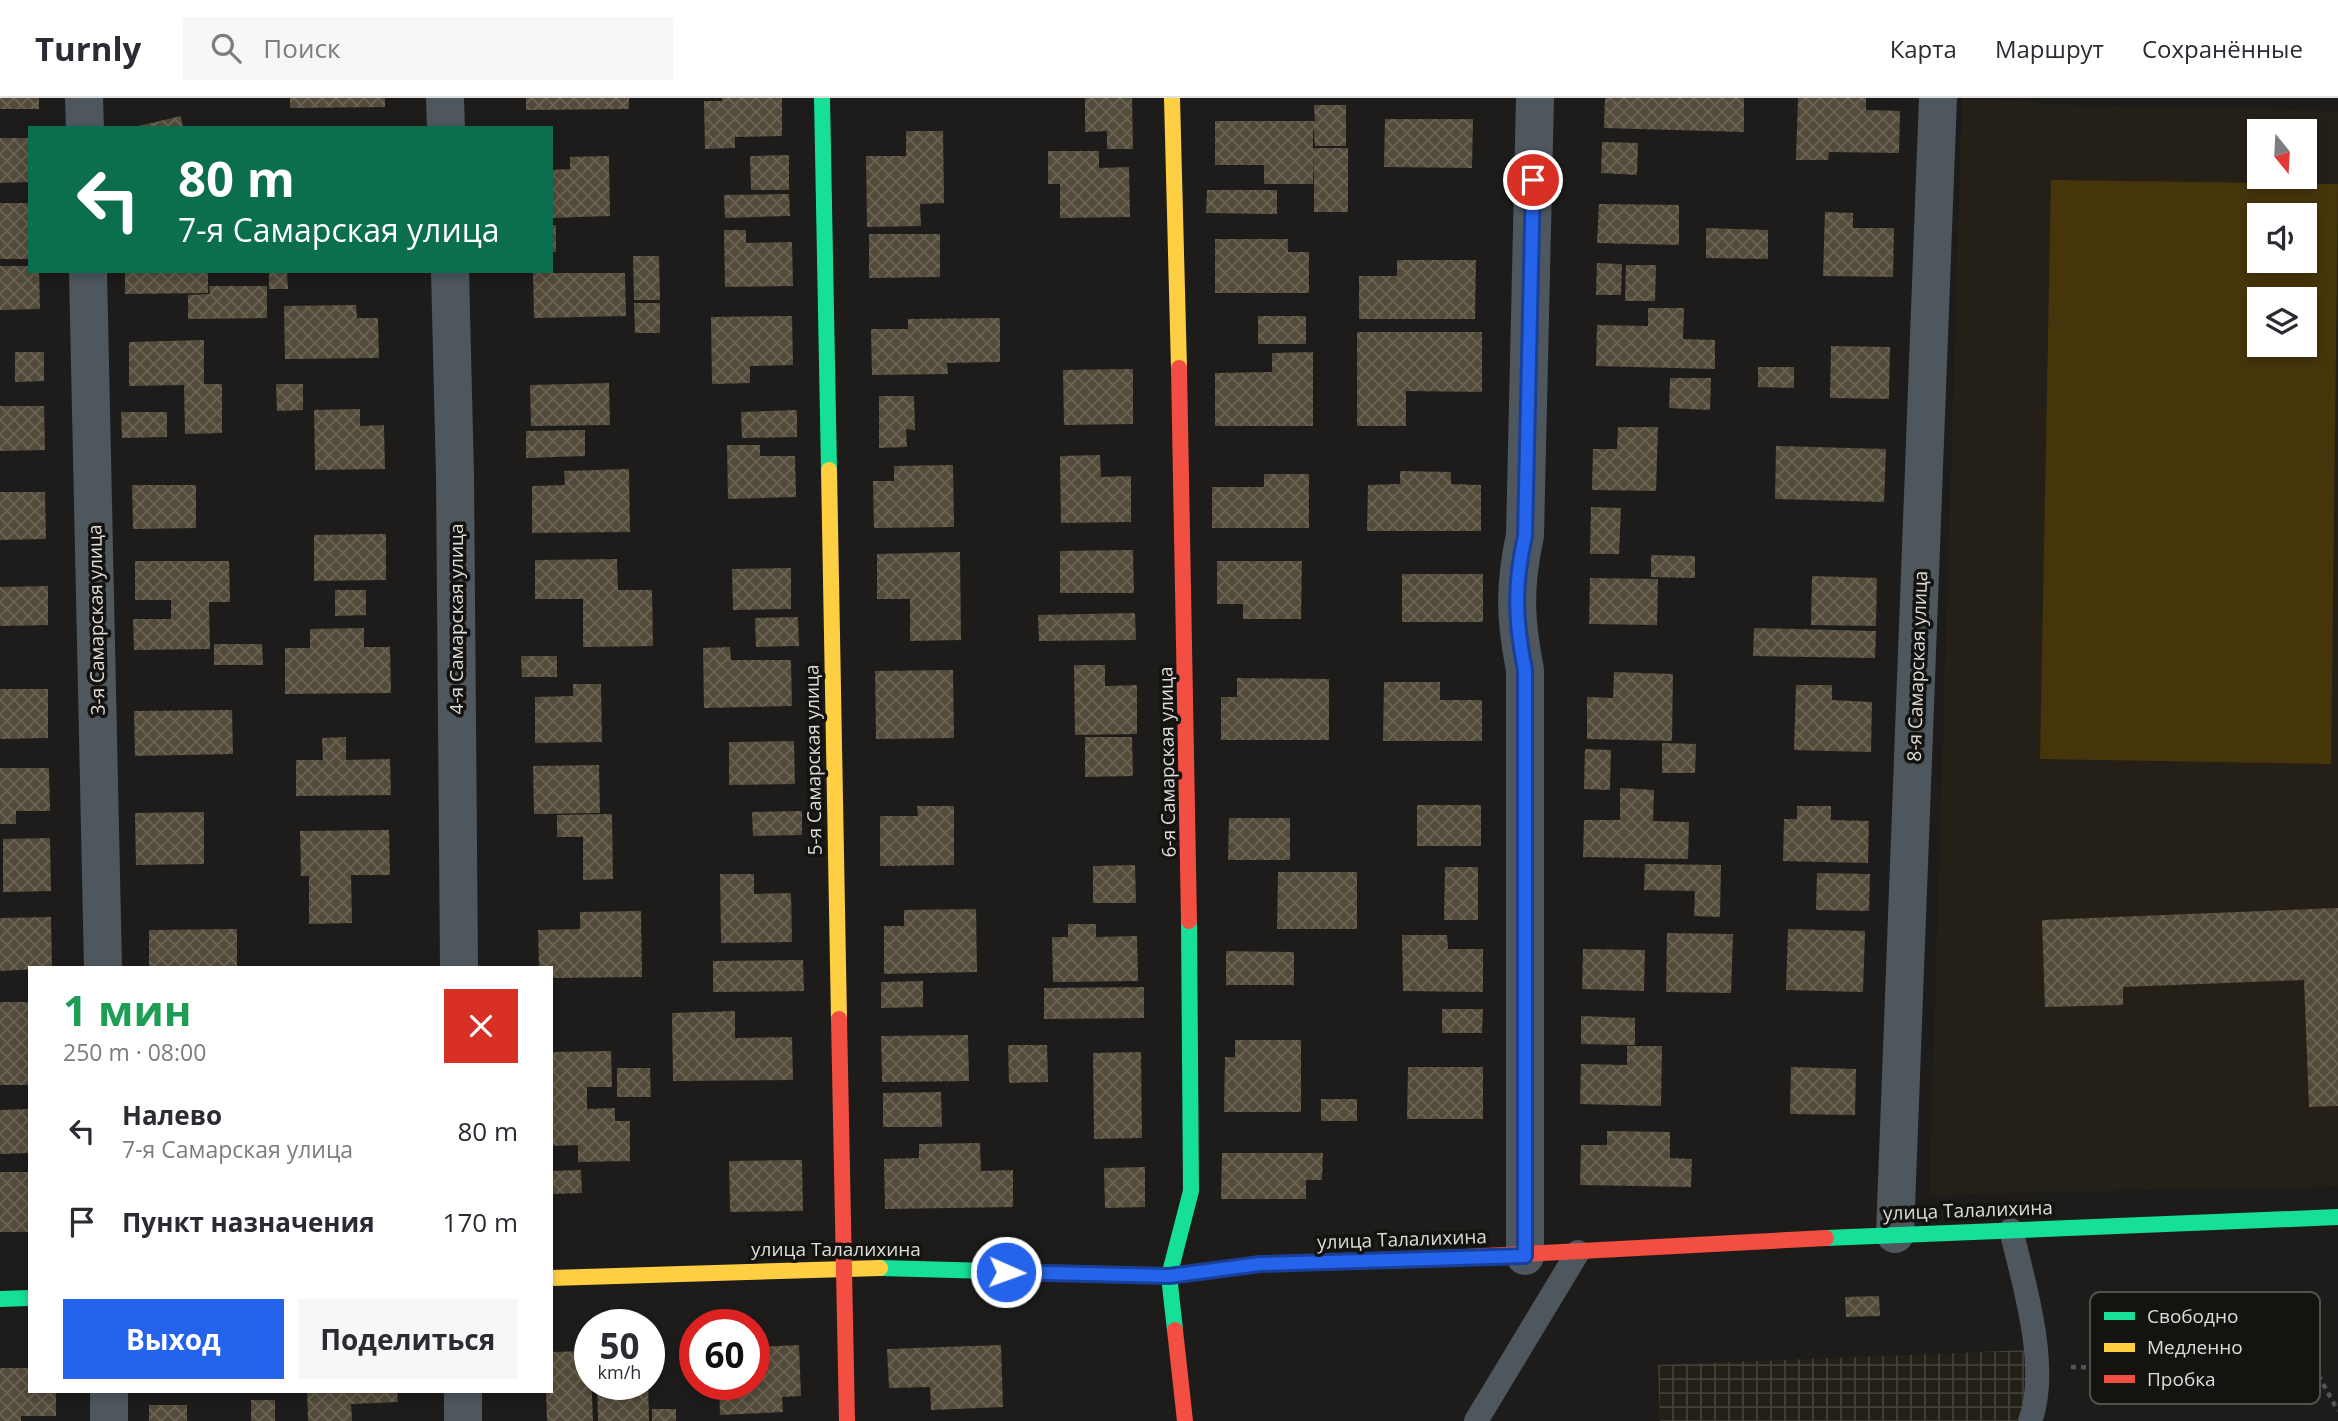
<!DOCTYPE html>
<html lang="ru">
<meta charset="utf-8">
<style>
body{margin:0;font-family:"Open Sans",sans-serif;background:#f7f7f7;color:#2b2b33;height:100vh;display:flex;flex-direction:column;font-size:26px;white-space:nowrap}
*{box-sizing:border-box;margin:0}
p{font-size:23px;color:#7c7c81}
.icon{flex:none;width:38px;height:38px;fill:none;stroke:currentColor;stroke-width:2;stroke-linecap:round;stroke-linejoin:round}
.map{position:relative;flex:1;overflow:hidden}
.side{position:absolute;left:28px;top:868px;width:525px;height:427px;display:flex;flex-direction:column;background:#fff;border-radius:0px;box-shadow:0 4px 10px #0003}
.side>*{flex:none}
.top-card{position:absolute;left:28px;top:28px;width:525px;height:147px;border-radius:0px;box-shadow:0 4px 10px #0003;background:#0b6e4f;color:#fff;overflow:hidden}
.needle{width:46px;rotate:162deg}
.controls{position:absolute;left:2247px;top:21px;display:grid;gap:14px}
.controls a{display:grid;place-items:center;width:70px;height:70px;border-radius:0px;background:#fff;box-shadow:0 4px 10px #0003;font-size:35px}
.speed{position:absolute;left:574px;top:1211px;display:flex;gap:14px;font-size:35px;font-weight:700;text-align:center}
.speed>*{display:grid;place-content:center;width:91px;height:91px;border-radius:50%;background:#fff;box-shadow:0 4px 10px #0003;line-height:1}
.speed small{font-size:18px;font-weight:400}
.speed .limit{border:10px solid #d22;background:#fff;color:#111}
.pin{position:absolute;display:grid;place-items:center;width:60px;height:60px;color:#fff;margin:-30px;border:4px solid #fff;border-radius:50%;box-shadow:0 2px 7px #0007}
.me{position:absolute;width:77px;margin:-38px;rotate:92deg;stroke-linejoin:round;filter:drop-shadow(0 0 5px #0008)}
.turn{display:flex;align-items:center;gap:24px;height:147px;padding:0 35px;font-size:32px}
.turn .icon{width:91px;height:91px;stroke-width:2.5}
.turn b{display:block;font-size:49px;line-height:60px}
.round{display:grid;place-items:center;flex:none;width:74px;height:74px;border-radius:0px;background:#f7f7f7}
.head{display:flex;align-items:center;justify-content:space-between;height:119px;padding:0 35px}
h1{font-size:42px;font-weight:700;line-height:52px;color:#1e9e55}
.action{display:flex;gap:14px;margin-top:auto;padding:14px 35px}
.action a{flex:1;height:80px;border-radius:0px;background:#2563eb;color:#fff;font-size:28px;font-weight:700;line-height:80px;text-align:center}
.action a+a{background:#f7f7f7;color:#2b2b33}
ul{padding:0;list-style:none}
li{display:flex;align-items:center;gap:21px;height:91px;padding:0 35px}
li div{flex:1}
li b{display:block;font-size:26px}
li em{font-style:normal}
header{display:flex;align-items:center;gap:42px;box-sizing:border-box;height:98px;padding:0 35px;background:#fff;border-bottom:2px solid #e1e1e2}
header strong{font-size:33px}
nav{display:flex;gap:38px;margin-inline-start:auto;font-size:24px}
.search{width:490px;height:63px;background:#f7f7f7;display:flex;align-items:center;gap:18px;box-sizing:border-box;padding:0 24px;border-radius:0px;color:#7c7c81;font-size:26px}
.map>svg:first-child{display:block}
.built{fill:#242018;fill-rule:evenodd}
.industrial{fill:url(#industrial-grid)}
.green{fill:#46350b;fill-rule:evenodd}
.building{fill:url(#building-cross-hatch)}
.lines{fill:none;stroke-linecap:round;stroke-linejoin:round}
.path{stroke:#515659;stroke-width:4.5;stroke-dasharray:5 5;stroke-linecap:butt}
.lane{stroke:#4d575d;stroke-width:24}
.street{stroke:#4d575d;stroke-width:38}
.fast{stroke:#16e098;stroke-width:16}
.slow{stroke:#ffcf43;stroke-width:16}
.jam{stroke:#f24e42;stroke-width:16}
.route-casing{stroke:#184099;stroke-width:18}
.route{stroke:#2563eb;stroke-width:12}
.labels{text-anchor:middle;stroke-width:7;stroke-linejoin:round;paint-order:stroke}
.street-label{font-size:19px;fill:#deddda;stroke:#151310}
.key{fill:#151310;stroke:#51504d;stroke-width:2}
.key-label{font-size:19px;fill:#deddda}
</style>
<header>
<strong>Turnly</strong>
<div class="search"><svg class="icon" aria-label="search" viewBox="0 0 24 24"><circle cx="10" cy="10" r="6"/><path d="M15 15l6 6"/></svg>Поиск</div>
<nav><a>Карта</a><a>Маршрут</a><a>Сохранённые</a></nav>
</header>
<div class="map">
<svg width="2338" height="1323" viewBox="0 0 2338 1323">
<defs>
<pattern id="industrial-grid" width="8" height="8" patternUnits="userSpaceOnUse" patternTransform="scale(1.75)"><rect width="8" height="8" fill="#242018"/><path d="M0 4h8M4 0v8" fill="none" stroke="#434039"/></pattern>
<pattern id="building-cross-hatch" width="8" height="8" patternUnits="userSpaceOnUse" patternTransform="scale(1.75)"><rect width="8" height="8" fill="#534b39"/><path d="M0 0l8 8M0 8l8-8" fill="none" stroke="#6b6455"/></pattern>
</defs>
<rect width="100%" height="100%" fill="#1d1c1a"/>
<path class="built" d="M1962 0 2074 7 2338 13V1088L1929 1097ZM2259 33H2305V79H2259ZM2259 117H2305V163H2259ZM2259 201H2305V247H2259Z"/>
<path class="industrial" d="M2030 1252 2033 1323H1660L1658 1267Z"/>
<path class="green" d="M2051 82 2338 86 2331 666 2040 661ZM2305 117V163H2259V117ZM2305 201V247H2259V201Z"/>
<path class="building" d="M0 0H39V11H0Z
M290 0H385V9L290 10Z
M526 0H629V11L526 12Z
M722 0H782V38L735 39V50L705 51 704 3H722Z
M1085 0H1132L1133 51H1107V33L1085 34Z
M1605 0H1744V34L1604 30Z
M1798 0H1866V12L1900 13 1899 55 1829 54 1828 62H1796Z
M1314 7H1346V48H1315L1313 26V50H1348V114H1314V56L1313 86H1264V67H1215V23H1315Z
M181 18 183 30H134V29Z
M1385 21H1473L1472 70 1384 69Z
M906 33H943L944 105 920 106 921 128 867 129 866 58H906Z
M0 40H30V84L0 85Z
M1602 44 1638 45 1637 77 1601 75Z
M1048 53H1099V70L1129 69 1130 119 1060 120V86H1048Z
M789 57V92H751L750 58Z
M609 58 610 118 551 120V72L570 71V59Z
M1207 92H1277V116L1206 115Z
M789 96 790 118 725 120 724 97Z
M0 105H30V161H0Z
M1599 106 1679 107V147L1597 145Z
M1825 114 1853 115V130H1894L1893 179 1823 178Z
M551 127H556V154H551Z
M1706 130 1768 132V161L1706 160Z
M724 132H746V145L792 144 793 188 725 189Z
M869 136H940V179L869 180Z
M1215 141H1288V154H1309V195H1215Z
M633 158H659L660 202H634Z
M1397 162H1476L1475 221H1359V178H1397Z
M1597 165 1622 166 1621 197H1596Z
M1626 167H1656L1655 203H1625Z
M0 168H30V173H39L40 211 0 212Z
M125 173H208V195L125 196Z
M269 173H287L288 191H269Z
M533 175H625L626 218 534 220Z
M209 188H267V220L188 221V197L210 196Z
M634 205H660V235H635Z
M356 207 357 220H378L379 260 285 261 284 208Z
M1648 210H1684L1683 241 1715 242V271L1596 268 1597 227 1648 228Z
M792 218 793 267 750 268V285L712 286 711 219Z
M1258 218H1306V246H1258Z
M1000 220V264L947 265 948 276 872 277 871 231H908V221Z
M1357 234H1482V294L1406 293V328H1357Z
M204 242V286H222V335L185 336 184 287 129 288V244Z
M1831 248 1890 249 1889 301 1830 300Z
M15 254H44V283L15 284Z
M1313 254V328H1215V275L1272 274V255Z
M1758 269H1794V290L1758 289Z
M1133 271V326L1064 327 1063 272Z
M1670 280H1711L1710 312 1669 310Z
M609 285 610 327 531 328 530 287Z
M276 286H303V312L277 313Z
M879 298H914L915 332 906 331 907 349 879 350Z
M0 308H44L45 352 0 353Z
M360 311V328L384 327 385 371 315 372 314 312Z
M797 312V339L742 340 741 314Z
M121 314H167V339L122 340Z
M1618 329H1658L1656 393 1592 392 1593 351H1617Z
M585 332V358L526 360V333Z
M727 347H760V358H795L796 399 728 401Z
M1776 348 1886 351 1884 404 1775 401Z
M1100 357 1101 379 1131 378V424L1061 425 1060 358Z
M953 367 954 429 874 430 873 383H894V368Z
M629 371 630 434 532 435V388L565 387 564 373Z
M1400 373 1451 374V386L1481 387V433H1367L1368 387 1400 386Z
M1264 376H1309V430H1212V389H1264Z
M132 387H196V430L133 431Z
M0 394H45L46 441 0 442Z
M1591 409 1621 410 1619 456H1590Z
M386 436V482L314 483V437Z
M1133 452 1134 495H1060V453Z
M960 454 961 542 910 543V501H877V456Z
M1651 457 1695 458V480L1651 479Z
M617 461 618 492H652L653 548 583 549V501H535V462Z
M135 463H229L230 504H209L210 551 134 552 133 521H171V502H135Z
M1217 463H1302L1301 521H1243V506H1217Z
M791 470V511L733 512 732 471Z
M1402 476H1483V524H1402Z
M1812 478 1877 480 1876 528 1811 527Z
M1590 480 1658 481 1657 527 1589 526Z
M48 488V527L0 528V489Z
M335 492H366V517L335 518Z
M1135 515 1136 542 1039 543 1038 517Z
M798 519 799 548 756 549 755 520Z
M364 530V549H390L391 595 285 596V550H310V531Z
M1754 530 1876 533 1875 560 1753 558Z
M214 546H262L263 567H214Z
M730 549 731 562H791L792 608 704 610 703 550Z
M521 558H557V579H522Z
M1074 567H1105V588L1137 587V636L1075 637Z
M953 572 954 640 876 641 875 573Z
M1614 574 1673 576 1672 643 1587 641V599L1613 600Z
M1237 580 1329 581V642H1221V599H1237Z
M1384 584H1440V602H1482V643H1383Z
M573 586H601L602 644 535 645V599L573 598Z
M1796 587H1832V602L1872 604 1871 654 1794 652Z
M0 591H48V640L0 641Z
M232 612 233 656 135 658 134 613Z
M346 639V662L390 661 391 697 296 698V662H323L322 640Z
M1085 639H1132L1133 678 1085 679Z
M794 643 795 686 729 687V644Z
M1662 645 1696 646 1695 675H1662Z
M1585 651 1611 652 1610 692 1584 691Z
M599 667 600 715 534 716 533 668Z
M0 670H49L50 713H16V726H0Z
M1620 690 1654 692 1653 723 1689 724 1688 761 1583 759 1584 722H1620Z
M1417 707H1481V748H1417Z
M917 708H954V767L880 768V718H918Z
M1797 708H1831V722L1869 723 1868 765 1783 763 1784 721H1797Z
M802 713V737L753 738 752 714Z
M204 714V766L136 767 135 715Z
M612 716 613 781 583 782V739H557V717Z
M1229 720H1290V762H1228Z
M389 732 390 777H351L352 825 309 826V778H301L300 733Z
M50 740 51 793 3 794V741Z
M1645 766 1721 767 1720 819 1694 818 1695 793 1644 792Z
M1135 767 1136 805H1093V768Z
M1445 769H1478V822H1444Z
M1278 774H1357V831H1277Z
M1817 775 1870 776 1869 813 1816 812Z
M720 776H754V796L791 795 792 844 721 845Z
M2338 810V1008L2309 1009 2304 882 2123 889V907L2045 909 2042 822Z
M976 811 977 874 884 876V828H904V812Z
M641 813 642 879 551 880V870H539L538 832 580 831V814Z
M51 819 52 870 0 873V820Z
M1068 826H1096V839L1137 838 1138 883 1053 884 1052 839H1068Z
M237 831V870H149V832Z
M1788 831 1865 833 1863 894 1786 892Z
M1667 835 1733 836 1731 895 1666 894Z
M1402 837H1447L1448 851H1483V894L1403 893Z
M1583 851 1645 852 1644 893 1582 891Z
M1226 853 1294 854V887H1226Z
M803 862 804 893 713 894V863Z
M923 883V909L881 910V884Z
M1144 889V920L1044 921V890Z
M0 904H28L30 987H0Z
M1442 911H1483L1482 935H1442Z
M735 913V940L792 939 793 982 673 983 672 915Z
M1581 918 1635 920V947L1581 946Z
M968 937 969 983 882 984 881 938Z
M1235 942H1301V1014H1224L1225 959H1235Z
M1008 947H1047L1048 984 1009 985Z
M1627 948H1662L1661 1008 1580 1006 1581 966 1627 967Z
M611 953 612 989H587V1011L615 1010V1023H630V1063L578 1064V1047L551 1048V954Z
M1141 954 1142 1040 1094 1041 1093 955Z
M1408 969H1483V1021H1407Z
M1791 969 1856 971 1855 1017 1790 1016Z
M617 970H650L651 999H617Z
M941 994 942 1029H883V995Z
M1321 1001H1357V1023H1321Z
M30 1011V1055L0 1056V1012Z
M1607 1033 1670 1034V1060L1692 1061 1691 1089 1580 1087 1581 1047H1607Z
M980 1045 981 1073 1013 1072V1109L885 1111 884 1061 919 1060V1046Z
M1222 1055H1323L1322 1082H1306V1101H1221Z
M802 1062 803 1113 730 1114 729 1063Z
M1145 1069V1109L1105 1110 1104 1070Z
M581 1072 582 1095 551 1096V1073Z
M0 1074H30V1134H0Z
M1879 1198 1880 1218 1846 1219 1845 1199Z
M799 1247 801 1298 782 1299 783 1314 720 1317 719 1286H754V1249Z
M1001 1247 1003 1309 931 1312 930 1289 889 1290 887 1251Z
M590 1253 593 1323H547L546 1293H551V1254Z
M0 1270H30V1293H56V1318H21V1323H0Z
M597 1286H648L649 1323H598Z
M307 1293H397L398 1304 351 1306 352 1323H308Z
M251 1302H275V1323H251Z
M149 1307H187V1323H149Z
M652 1311H676V1323H652Z"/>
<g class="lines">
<path class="path" d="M2071 1269 2316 1273 2338 1313"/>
<path class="lane" d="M2011 1132C2024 1185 2050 1271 2030 1323
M1476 1323 1578 1154"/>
<path class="street" d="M84 0 85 30
M445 0 446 30
M88 173 103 870
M450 173 455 377 459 870
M1895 1136 1938 0
M1525 1158V572C1515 520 1514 489 1525 437L1535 0
M463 1293V1323
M109 1323V1293"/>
<path class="fast" d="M822 0 829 372
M1189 823 1191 1093 1169 1178 1260 1166 1409 1162
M1826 1140 2338 1119
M880 1170 1169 1178 1175 1232
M0 1201 30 1200"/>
<path class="slow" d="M1172 0 1179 270
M829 372 839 921
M551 1180 880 1170"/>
<path class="jam" d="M1179 270 1189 823
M839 921 847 1323
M1409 1162 1826 1140
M1175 1232 1185 1323"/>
</g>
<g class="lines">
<defs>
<path id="route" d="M1006 1174 1169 1178 1260 1166 1525 1158V572C1515 522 1514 487 1525 438L1533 82"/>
</defs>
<use href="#route" class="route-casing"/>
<use href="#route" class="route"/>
</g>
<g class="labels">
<g class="street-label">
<text transform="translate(456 521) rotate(-90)" y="7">4-я Самарская улица</text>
<text transform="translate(96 522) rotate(-91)" y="7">3-я Самарская улица</text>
<text transform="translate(1917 568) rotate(-88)" y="7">8-я Самарская улица</text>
<text transform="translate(813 662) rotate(-91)" y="7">5-я Самарская улица</text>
<text transform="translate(1167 664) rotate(-91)" y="7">6-я Самарская улица</text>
<text transform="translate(1968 1112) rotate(-2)" y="7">улица Талалихина</text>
<text transform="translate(1402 1141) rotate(-2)" y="7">улица Талалихина</text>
<text x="836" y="1158">улица Талалихина</text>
</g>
</g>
<rect x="2090" y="1194" width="230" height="112" rx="10" class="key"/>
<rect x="2104" y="1214" width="31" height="8" fill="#16e098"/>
<rect x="2104" y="1245" width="31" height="9" fill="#ffcf43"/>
<rect x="2104" y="1277" width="31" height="8" fill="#f24e42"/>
<g class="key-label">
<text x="2147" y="1225">Свободно</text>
<text x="2147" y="1256">Медленно</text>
<text x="2147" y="1288">Пробка</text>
</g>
</svg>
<div class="controls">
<a><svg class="needle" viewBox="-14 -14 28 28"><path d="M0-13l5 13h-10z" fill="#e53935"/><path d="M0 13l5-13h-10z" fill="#7c7c81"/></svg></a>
<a><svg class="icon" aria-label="sound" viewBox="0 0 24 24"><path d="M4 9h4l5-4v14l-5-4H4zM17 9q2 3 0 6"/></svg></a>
<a><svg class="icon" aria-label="layers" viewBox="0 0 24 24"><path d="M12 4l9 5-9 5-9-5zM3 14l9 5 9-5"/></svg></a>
</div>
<div class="speed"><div>50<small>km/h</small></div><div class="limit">60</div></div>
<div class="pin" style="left:1533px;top:82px;background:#d93025"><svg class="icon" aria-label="arrive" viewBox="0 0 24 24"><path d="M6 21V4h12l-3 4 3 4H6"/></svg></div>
<svg class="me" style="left:1006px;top:1174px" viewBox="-20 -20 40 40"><circle r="17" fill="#2563eb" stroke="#fff" stroke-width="3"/><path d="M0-11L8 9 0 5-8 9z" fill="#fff"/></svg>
<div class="top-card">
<div class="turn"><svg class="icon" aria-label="left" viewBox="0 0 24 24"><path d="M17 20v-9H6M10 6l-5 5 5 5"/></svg><div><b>80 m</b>7-я Самарская улица</div></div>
</div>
<section class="side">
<div class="head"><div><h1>1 мин</h1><p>250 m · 08:00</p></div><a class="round" style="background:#d93025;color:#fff"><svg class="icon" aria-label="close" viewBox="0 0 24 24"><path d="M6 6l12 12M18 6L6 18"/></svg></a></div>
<ul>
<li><svg class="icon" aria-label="left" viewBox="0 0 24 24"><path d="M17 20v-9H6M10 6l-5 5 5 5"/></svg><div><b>Налево</b><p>7-я Самарская улица</p></div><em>80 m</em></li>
<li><svg class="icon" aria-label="arrive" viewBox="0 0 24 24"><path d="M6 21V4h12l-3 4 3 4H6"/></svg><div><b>Пункт назначения</b></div><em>170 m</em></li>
</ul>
<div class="action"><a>Выход</a><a>Поделиться</a></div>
</section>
</div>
